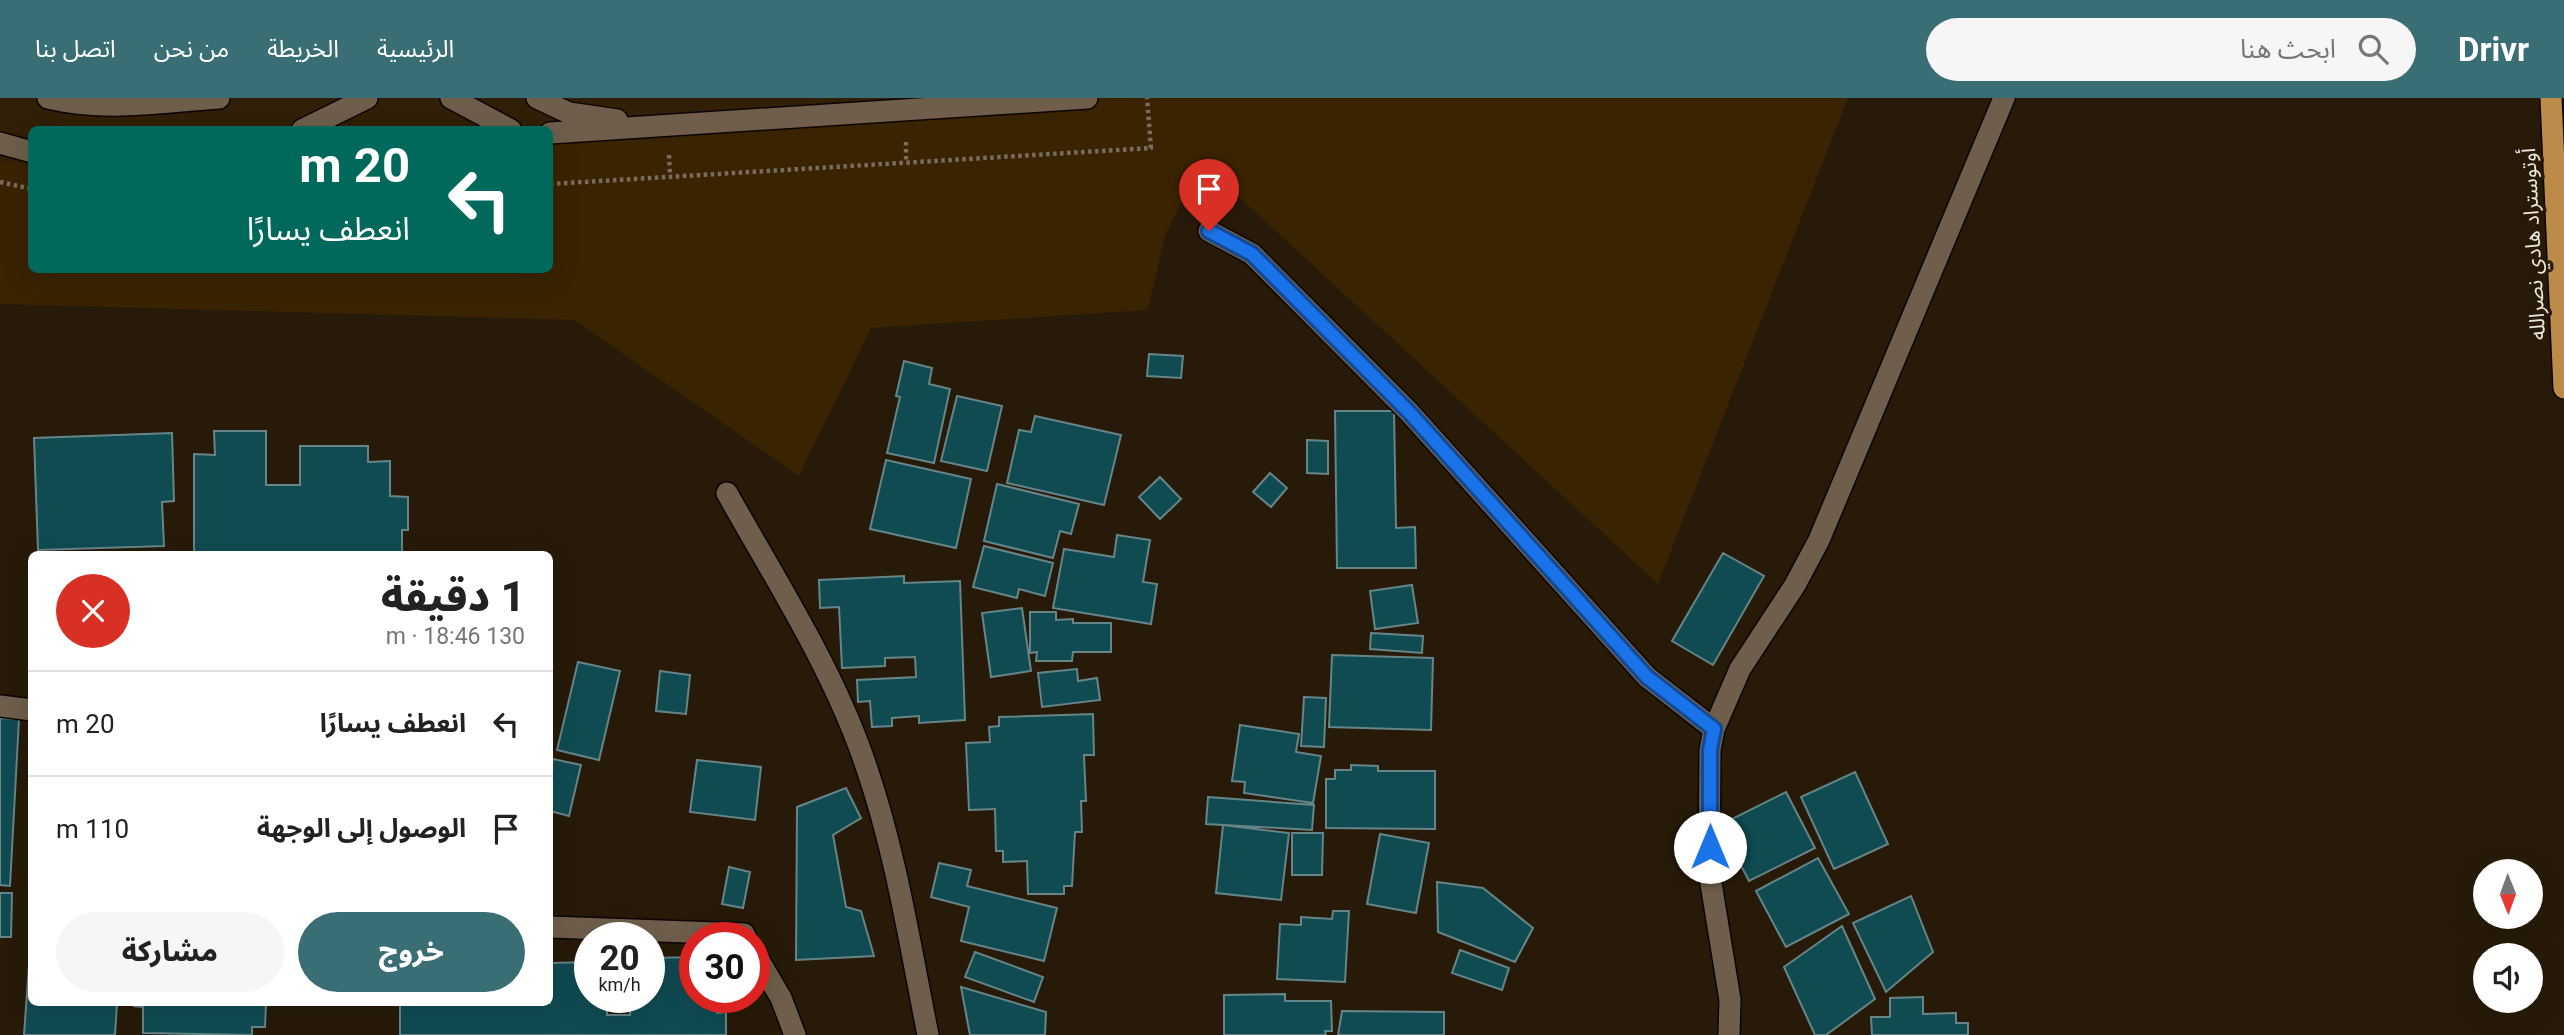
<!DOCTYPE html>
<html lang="ar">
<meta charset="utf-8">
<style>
body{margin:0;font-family:Roboto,"Noto Sans Arabic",sans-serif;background:#f6f6f6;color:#222;direction:rtl;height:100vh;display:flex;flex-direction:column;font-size:26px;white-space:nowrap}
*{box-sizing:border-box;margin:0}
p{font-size:23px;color:#767676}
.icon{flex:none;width:38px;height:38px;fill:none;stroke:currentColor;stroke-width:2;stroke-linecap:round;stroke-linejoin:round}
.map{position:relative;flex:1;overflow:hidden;direction:ltr}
.panel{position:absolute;left:28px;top:453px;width:525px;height:455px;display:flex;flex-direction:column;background:#fff;border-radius:10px;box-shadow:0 7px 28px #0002;direction:rtl}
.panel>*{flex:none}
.hud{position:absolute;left:28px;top:28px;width:525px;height:147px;border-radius:10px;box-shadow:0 7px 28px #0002;direction:rtl;background:#00695c;color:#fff;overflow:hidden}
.needle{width:46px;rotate:179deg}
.buttons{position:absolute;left:2473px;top:761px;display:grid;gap:14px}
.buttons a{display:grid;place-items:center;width:70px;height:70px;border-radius:50%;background:#fff;box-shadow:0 7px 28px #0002;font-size:35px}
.speed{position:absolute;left:574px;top:824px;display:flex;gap:14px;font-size:35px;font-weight:700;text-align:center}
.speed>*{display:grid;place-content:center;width:91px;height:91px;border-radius:50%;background:#fff;box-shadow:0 7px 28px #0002;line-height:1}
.speed small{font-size:18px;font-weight:400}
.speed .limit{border:10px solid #d22;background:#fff;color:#111}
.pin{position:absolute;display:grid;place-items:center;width:60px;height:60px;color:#fff;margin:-72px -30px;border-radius:50% 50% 50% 0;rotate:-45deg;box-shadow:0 0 7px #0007}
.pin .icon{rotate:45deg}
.me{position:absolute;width:77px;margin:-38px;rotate:0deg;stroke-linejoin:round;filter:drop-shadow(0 0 5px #0008)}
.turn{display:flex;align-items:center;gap:24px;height:147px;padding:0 28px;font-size:32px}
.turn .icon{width:91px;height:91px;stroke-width:2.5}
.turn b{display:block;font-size:49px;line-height:60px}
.round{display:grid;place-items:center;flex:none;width:74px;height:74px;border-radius:37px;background:#f6f6f6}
.head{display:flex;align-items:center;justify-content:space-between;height:119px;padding:0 28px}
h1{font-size:42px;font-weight:800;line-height:52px}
.primary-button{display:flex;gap:14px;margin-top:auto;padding:14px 28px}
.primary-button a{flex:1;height:80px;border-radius:42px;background:#386e74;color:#fff;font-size:28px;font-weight:800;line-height:80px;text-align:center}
.primary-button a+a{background:#f6f6f6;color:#222}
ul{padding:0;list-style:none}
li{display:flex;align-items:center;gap:21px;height:105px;padding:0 28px;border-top:2px solid #e0e0e0}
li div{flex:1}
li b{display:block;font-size:26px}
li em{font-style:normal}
header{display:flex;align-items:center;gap:42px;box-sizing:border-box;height:98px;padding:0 35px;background:#386e74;color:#fff}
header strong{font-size:33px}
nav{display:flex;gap:38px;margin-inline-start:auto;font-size:24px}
.search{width:490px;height:63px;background:#f6f6f6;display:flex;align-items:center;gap:18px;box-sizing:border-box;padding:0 24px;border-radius:38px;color:#767676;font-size:26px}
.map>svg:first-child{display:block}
.built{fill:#311f07}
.green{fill:#392301}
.building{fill:#104b52;stroke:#668589;stroke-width:2}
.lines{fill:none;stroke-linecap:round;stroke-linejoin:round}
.lane-casing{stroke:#0f0500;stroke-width:24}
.street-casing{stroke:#0f0500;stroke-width:24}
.highway-casing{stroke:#0f0500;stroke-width:24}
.path{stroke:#776c5d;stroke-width:4.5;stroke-dasharray:3.5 3.5;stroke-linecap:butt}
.lane{stroke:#6e5e4b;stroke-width:21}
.street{stroke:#6e5e4b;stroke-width:21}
.highway{stroke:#bc8b49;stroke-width:21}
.route-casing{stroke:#114b97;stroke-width:18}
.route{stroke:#1a73e8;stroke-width:12}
.labels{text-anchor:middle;stroke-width:7;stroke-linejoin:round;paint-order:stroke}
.street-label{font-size:21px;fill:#efe6db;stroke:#271a08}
</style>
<header>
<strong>Drivr</strong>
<div class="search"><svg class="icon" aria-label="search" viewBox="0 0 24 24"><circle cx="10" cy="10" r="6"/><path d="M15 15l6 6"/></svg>ابحث هنا</div>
<nav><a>الرئيسية</a><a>الخريطة</a><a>من نحن</a><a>اتصل بنا</a></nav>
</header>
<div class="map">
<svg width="2564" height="937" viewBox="0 0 2564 937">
<rect width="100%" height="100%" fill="#271a08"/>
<path class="built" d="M0 0H1101L550 33 32 32 31 64 0 66Z"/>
<path class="green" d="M1101 0H1848L1658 486 1201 64 1165 138 1148 212 871 230 799 378 574 222 0 206V66L31 64 32 172H550V33Z"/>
<path class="building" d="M1149 256 1183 258 1181 280 1147 278Z
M904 263 932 270 929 286 950 291 934 365 887 355 900 299 896 298Z
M957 298 1002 308 987 373 941 363Z
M1335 313H1394L1396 430 1415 429 1416 470H1337Z
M1035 318 1121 337 1104 407 1007 385 1019 332 1031 334Z
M214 333H266V387H300V348H368V364L390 363V398L408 399V432H402V457H194V356L215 357Z
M172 335 174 403 162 404 164 448 38 452 34 340Z
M1307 342 1328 343V376L1307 375Z
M886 362 971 381 956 450 870 431Z
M1270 375 1287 390 1271 409 1253 394Z
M1160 379 1181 401 1160 421 1139 399Z
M997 386 1079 406 1071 436 1060 433 1053 460 984 443Z
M1117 437 1150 442 1143 484 1157 486 1151 526 1053 510 1064 451 1114 459Z
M984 448 1053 465 1045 498 1019 491 1017 500 973 489Z
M1723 455 1764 478 1713 567 1672 543Z
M904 478V485L960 483 965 622 919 625V618L892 620V628L872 629 870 603 858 604 857 582 916 579 915 559 885 560V568L842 570 839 509 820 510 819 482Z
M1412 487 1418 525 1375 531 1370 493Z
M1022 510 1031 573 991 579 982 515Z
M1030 514H1056V522L1073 521V525H1111V554H1073L1072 563H1036L1037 554 1030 555Z
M1371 535 1423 538 1422 555 1370 551Z
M1332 557 1433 560 1431 632 1329 629Z
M578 564 620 573 599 662 557 652Z
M1077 571 1078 583 1097 580 1100 602 1042 609 1038 575Z
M660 573 690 577 686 616 656 613Z
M1304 599 1326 600 1324 649 1301 648Z
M1093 616 1094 657H1084L1086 703H1081L1082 734H1075L1072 788H1064V796H1028L1027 763 1003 764V753H996L995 711 969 712 966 645 990 644 989 629 999 628V619Z
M0 620 19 621 10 788 0 787Z
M1240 627 1299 636 1296 654 1321 658 1313 705 1244 695 1245 684 1232 683Z
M553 661 581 667 569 718 550 713V678Z
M697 662 761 669 755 722 690 714Z
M1351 667 1378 668V673H1435V731L1326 730V681H1335V672H1351Z
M1855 674 1888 746 1834 771 1801 699Z
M846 690 861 720 833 737 846 809 861 813 874 858 796 862 797 709Z
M1786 694 1815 750 1749 783 1720 727Z
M1208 699 1314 707 1312 732 1206 726Z
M1223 727 1289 735 1281 802 1216 795Z
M1292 735H1323L1322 777H1292Z
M1380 736 1429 745 1416 815 1367 806Z
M1818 760 1849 816 1786 849 1756 793Z
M939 765 971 772 967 788 1057 810 1044 863 961 843 969 809 931 799Z
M729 769 750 774 743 810 722 806Z
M1437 784 1483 790 1533 830 1515 864 1438 834Z
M0 795H12L11 839H0Z
M1911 798 1933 854 1886 894 1853 825Z
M1333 813H1349L1345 884 1277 881 1280 826 1301 827V819L1332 821Z
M32 826V905H117L115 937H24Z
M1842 828 1875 901 1826 937H1815L1784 869Z
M1460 852 1509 870 1502 892 1452 875Z
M975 854 1043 879 1034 904 965 879Z
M695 859V900H717V915L726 914V937H400V905L510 907V905H550V865L590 864V900H607V917H630V900H649V860Z
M961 889 1046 914 1045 937H970Z
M1285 896V903H1331L1332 933H1325L1326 937H1224V897Z
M1923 899V916L1956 915V925H1968V937H1872L1871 919H1890V900Z
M134 905H266L265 929H252V937L143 935V909L134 908Z
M1342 913 1444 914V937H1338Z"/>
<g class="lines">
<defs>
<path id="lane" d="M451 0 511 32
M537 0 569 15 617 22
M550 35 1087 0"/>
<path id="street" d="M48 0C108 14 159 4 219 0
M302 32 367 0
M0 45 32 54
M1209 133 1252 156 1409 314 1647 579 1714 631
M727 395C776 483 834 572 866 668 896 755 910 847 928 937
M0 608 32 612
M550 829 744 836 746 840
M754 854 781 900 795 937
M1729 937 1730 902 1709 773 1710 652 1714 631 1740 571 1795 487 1819 442 2004 0"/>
<path id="highway" d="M2551 0 2564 290"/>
</defs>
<use href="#lane" class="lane-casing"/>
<use href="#street" class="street-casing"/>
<use href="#highway" class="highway-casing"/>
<path class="path" d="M906 44V64
M669 57 670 77
M0 84 32 91
M550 86 1151 50 1147 0"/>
<use href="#lane" class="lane"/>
<use href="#street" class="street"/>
<use href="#highway" class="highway"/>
</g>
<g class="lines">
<defs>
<path id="route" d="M1209 133 1252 156 1409 314 1647 579 1714 631 1710 652V749"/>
</defs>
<use href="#route" class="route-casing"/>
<use href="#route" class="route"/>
</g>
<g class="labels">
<g class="street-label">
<text transform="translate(2533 146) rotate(-93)" y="7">أوتوستراد هادي نصرالله</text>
</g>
</g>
</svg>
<div class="buttons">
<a><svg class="needle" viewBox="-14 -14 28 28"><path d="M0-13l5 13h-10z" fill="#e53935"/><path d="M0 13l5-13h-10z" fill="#767676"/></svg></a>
<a><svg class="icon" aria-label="sound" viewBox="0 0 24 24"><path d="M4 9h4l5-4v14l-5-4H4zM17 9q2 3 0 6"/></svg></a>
</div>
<div class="speed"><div>20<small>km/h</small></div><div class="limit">30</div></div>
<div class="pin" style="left:1209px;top:133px;background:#d93025"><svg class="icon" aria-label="arrive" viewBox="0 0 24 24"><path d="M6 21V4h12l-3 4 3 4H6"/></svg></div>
<svg class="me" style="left:1710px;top:749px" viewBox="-20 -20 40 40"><circle r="19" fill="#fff"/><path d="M0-13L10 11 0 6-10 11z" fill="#1a73e8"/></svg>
<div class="hud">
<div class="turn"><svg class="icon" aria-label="left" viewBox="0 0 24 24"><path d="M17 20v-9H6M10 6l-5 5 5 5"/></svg><div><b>20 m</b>انعطف يسارًا</div></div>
</div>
<section class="panel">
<div class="head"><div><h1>1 دقيقة</h1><p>130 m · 18:46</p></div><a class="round" style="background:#d93025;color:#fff"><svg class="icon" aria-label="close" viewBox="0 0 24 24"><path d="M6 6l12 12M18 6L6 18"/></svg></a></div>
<ul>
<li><svg class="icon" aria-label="left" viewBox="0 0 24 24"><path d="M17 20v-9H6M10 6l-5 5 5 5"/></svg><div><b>انعطف يسارًا</b></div><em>20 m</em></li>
<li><svg class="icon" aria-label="arrive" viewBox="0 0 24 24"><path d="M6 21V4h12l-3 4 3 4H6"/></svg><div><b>الوصول إلى الوجهة</b></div><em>110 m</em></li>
</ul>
<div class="primary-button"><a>خروج</a><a>مشاركة</a></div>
</section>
</div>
